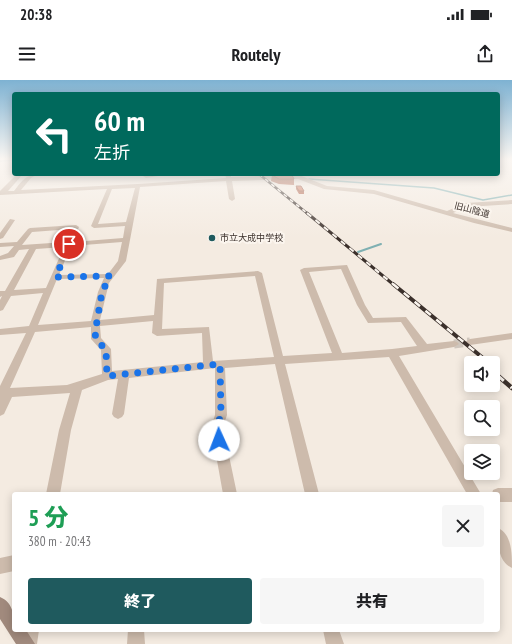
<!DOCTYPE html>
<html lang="ja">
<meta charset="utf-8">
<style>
body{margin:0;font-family:"PT Sans Narrow","Noto Sans JP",sans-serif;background:#f6f6f6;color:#202124;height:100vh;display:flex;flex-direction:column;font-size:15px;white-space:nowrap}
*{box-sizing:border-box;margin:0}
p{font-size:13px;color:#757577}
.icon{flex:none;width:22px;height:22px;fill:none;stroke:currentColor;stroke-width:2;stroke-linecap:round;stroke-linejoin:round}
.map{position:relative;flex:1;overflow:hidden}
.side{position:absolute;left:12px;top:412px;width:488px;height:140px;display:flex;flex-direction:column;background:#fff;border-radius:4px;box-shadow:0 2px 10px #0003}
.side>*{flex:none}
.guide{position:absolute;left:12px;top:12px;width:488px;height:84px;border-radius:4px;box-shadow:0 2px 10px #0003;background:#00695c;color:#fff;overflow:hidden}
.tools{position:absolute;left:464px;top:276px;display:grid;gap:8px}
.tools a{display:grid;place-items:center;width:36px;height:36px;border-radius:4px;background:#fff;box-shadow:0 2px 10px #0003;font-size:20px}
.pin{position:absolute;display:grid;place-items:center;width:34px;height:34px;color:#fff;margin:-17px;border:2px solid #fff;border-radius:50%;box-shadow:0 1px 4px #0007}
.me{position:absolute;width:44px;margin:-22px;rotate:358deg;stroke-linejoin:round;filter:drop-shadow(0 0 3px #0008)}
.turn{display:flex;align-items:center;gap:14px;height:84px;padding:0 16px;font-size:18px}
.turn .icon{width:52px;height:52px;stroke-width:2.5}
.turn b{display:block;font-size:28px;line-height:34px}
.round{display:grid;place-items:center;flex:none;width:42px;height:42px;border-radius:4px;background:#f6f6f6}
.overview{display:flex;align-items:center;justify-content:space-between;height:68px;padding:0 16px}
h1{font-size:24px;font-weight:800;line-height:30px;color:#1e9e55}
.primary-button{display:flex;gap:8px;margin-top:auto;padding:8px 16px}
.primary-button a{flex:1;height:46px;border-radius:4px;background:#1f5a5e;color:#fff;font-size:16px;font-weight:800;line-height:46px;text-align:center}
.primary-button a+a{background:#f6f6f6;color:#202124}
.status{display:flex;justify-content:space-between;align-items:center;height:28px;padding:0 20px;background:#fff;direction:ltr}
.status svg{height:11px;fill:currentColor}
header{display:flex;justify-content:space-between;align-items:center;height:52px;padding:0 16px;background:#fff;font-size:18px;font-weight:800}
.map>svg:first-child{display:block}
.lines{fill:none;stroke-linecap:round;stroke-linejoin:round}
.stream-far1{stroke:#7fb0b2;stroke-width:1.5}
.stream{stroke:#7fb0b2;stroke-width:2}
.street-tunnel{stroke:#cfc6bd;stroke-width:9;stroke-dasharray:9 4.5;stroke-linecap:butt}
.street{fill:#cdbbac;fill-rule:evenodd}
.secondary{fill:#a18a7d;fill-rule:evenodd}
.rail-far3-casing{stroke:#3b302b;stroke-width:2.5}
.rail-far2-casing{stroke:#3b302b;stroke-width:3}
.rail-far1-casing{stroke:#3b302b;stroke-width:4}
.rail-casing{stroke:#3b302b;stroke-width:4.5}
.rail-far3{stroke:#fbf5ee;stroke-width:1.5;stroke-dasharray:4;stroke-linecap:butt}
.rail-far2{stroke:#fbf5ee;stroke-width:2;stroke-dasharray:5.5;stroke-linecap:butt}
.rail-far1{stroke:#fbf5ee;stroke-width:2.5;stroke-dasharray:7;stroke-linecap:butt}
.rail{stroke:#fbf5ee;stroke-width:3;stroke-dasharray:9;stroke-linecap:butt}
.wall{fill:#ac5a40}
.building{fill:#c8694b;stroke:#8c4a34}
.route{stroke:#1a73e8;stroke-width:7;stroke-dasharray:0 12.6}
.poi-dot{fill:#1f5a5e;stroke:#fbf5ee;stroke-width:1.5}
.labels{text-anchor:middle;stroke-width:4;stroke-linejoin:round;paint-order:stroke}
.far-street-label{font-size:9px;fill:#3b302b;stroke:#fbf5ee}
.far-poi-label{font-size:9px;fill:#3b302b;stroke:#fbf5ee;text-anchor:start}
</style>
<div class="status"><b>20:38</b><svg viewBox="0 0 49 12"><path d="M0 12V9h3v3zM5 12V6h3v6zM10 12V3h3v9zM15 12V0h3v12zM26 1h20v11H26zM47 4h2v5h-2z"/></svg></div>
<header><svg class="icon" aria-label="menu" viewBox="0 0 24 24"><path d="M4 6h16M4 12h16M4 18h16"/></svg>Routely<svg class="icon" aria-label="share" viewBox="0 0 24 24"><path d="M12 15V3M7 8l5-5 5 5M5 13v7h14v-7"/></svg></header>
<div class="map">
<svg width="512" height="564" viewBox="0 0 512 564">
<rect width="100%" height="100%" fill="#f4ebe1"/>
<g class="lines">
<path class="stream-far1" d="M0 81 14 80
M309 99 434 108 483 120 512 115"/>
<path class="stream" d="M358 172 381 164"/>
<path class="street-tunnel" d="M454 264 470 262"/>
<path class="street" d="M17 94H23L8 111H14C21 102 26 94 38 94L31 98 21 110 138 104 226 98 225 94H231V97L299 95 327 106 374 110 447 131 466 123 512 120V124L467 127 453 133 512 148V152L474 143 374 114 324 109 298 99 232 101 235 119 232 121 229 119 226 101 140 107 126 181 109 203 100 240 154 235 157 199 258 191 262 193 283 276 332 273 300 190 304 188 347 185 365 225 373 238 406 237 427 264 454 261 457 262 459 264 454 267 399 276 481 414H467L389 277 285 284 319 414H305L275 284 225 288 227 335 223 347 237 414H223L211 347 215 335V288L129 298 124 334 122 337 118 339 114 337 112 334 118 299 108 300 82 310 71 350 60 414H46L59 350 70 313 12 317 4 334 0 336V306L26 253 0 255V249L29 246 43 213 11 216 3 230 0 231V220L2 216 0 217V211H5L29 169 19 170 14 177 0 180V176L8 173 14 166 0 167V163L17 162 28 149 30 148 76 145 79 147 73 162 123 158 125 146 94 148 91 146 107 109 0 115V111ZM135 108 126 142 98 144 112 109ZM72 149 66 162 22 165 32 152ZM122 162 118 181 108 194 59 195 71 166ZM64 167 46 208 14 210 36 169ZM341 189 357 225 368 243 401 242 417 266 392 269 342 273 309 192ZM255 196 274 277 213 281 209 247 162 249 164 203ZM104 198 98 212 91 241 38 245 57 199ZM153 241 152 253 157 256 202 253 203 282 112 291 111 269 101 258 100 246ZM91 247V259L101 270 102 294 67 305 10 308 35 252Z
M150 94H170L146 98 143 96Z
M10 139 15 140 3 158 0 159V153Z
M512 253V259L470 265 465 262 470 259Z
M498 408H512V422H498V414H492L493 410Z
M498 448C512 454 512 474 512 488 497 481 498 462 498 448Z
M14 475V491L0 494V478Z
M23 550H39L37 564H19Z
M128 550H144L145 564H127Z
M323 550H339L344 564H326Z"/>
<path class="secondary" d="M0 517C14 523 14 536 14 550H26L35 564H16L0 539Z"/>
<defs>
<path id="rail-far3" d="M259 94 308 134"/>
<path id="rail-far2" d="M307 133 394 205"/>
<path id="rail-far1" d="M393 204 489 283
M493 292 498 296"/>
<path id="rail" d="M497 295 512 308"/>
</defs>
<use href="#rail-far3" class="rail-far3-casing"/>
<use href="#rail-far2" class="rail-far2-casing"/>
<use href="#rail-far1" class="rail-far1-casing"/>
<use href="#rail" class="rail-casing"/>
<use href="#rail-far3" class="rail-far3"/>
<use href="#rail-far2" class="rail-far2"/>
<use href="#rail-far1" class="rail-far1"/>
<use href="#rail" class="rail"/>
</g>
<path class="wall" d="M275 94 286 95 294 99V105L279 104 271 101 272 95H275Z
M296 106 304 111V114H299L296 109Z"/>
<path class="building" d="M275 94H286V95H292L294 99H279L272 95H276Z
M296 106H301L304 111H299Z"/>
<linearGradient id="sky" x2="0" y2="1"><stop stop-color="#7eb2d2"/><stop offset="0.5" stop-color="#faf6f2"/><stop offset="1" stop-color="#faf6f2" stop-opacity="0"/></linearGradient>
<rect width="512" height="158" fill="url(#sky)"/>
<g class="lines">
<path class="route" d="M69 164 56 197 110 196 102 212 95 253 96 259 106 270 107 296 220 284 221 335 217 347 219 360"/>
</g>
<circle class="poi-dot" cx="212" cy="158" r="4"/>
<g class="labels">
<g class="far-street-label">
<text transform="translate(472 130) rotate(15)" y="3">旧山陰道</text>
</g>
<g class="far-poi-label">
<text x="220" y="161">市立大成中学校</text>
</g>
</g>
</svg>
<div class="tools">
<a><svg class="icon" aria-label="sound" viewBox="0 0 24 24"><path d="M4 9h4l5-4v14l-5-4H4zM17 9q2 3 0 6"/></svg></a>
<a><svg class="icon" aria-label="search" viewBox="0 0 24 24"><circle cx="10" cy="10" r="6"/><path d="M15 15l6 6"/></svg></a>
<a><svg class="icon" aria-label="layers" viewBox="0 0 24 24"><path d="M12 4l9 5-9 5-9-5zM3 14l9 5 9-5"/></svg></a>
</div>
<div class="pin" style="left:69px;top:164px;background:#d93025"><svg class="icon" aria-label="arrive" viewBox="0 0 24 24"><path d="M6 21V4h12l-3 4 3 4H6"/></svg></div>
<svg class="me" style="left:219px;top:360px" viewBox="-20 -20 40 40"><circle r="19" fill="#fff"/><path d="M0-13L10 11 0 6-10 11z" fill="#1a73e8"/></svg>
<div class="guide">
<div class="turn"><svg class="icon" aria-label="left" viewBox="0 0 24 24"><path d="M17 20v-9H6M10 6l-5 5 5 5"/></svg><div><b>60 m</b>左折</div></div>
</div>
<section class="side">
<div class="overview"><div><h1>5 分</h1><p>380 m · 20:43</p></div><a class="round"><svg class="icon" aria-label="close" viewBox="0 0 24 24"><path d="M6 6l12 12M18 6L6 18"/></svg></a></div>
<div class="primary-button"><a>終了</a><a>共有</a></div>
</section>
</div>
